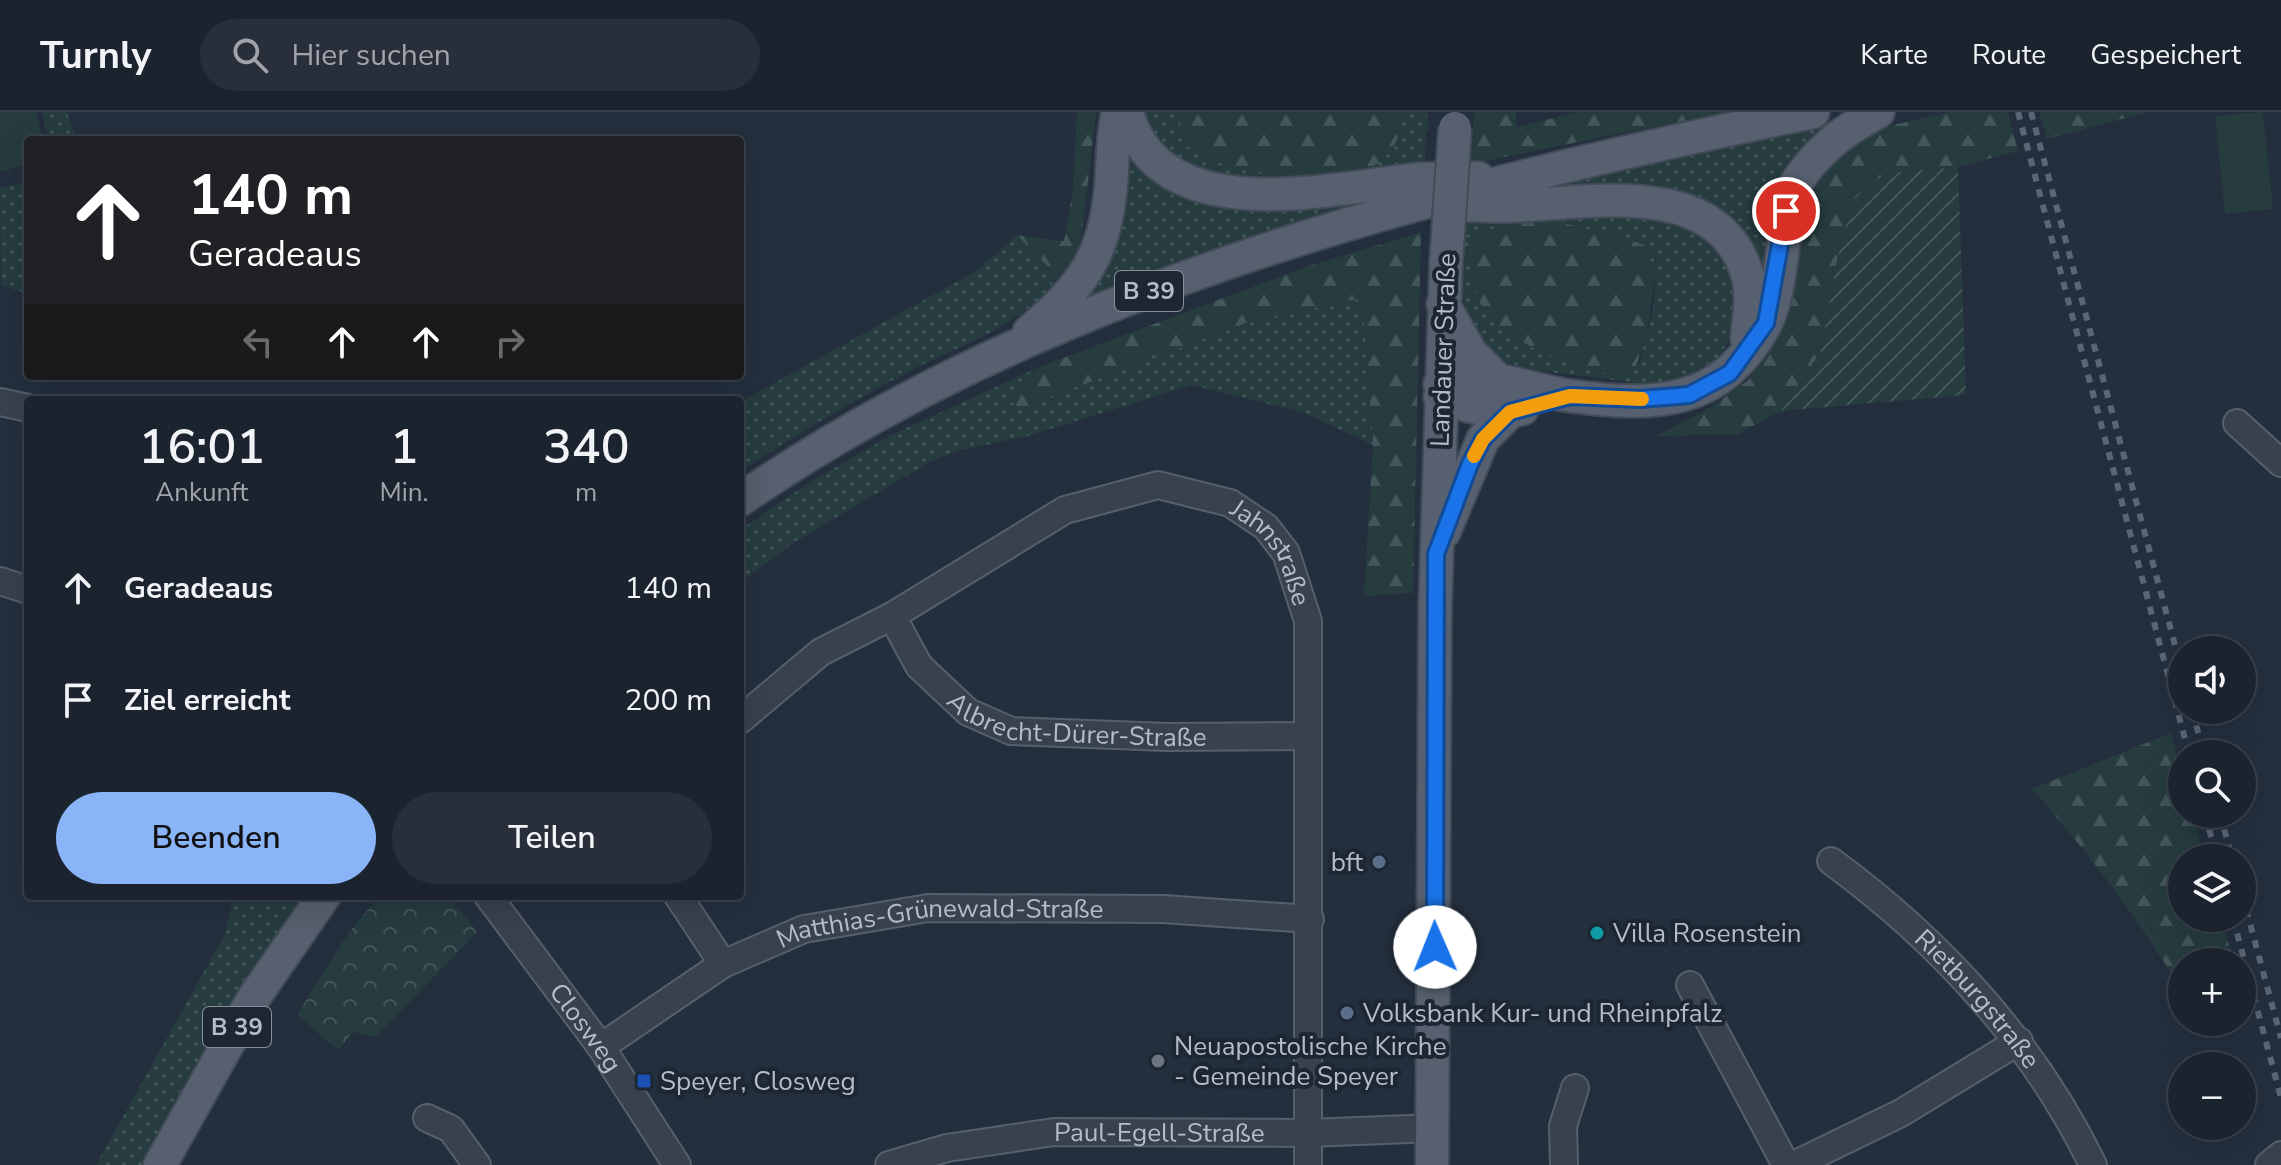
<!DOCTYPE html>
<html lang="de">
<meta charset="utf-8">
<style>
body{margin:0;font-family:"Nunito Sans",sans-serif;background:#282f3a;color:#f1f3f6;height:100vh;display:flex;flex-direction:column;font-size:30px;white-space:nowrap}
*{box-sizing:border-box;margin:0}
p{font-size:26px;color:#a0a4aa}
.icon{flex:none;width:44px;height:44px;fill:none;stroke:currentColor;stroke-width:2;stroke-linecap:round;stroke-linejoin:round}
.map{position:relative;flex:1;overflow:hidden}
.details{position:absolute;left:24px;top:284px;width:720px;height:504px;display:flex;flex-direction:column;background:#1b232e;border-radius:8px;box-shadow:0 8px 32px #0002,0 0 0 2px #39404a}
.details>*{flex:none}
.top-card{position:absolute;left:24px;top:24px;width:720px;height:244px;border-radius:8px;box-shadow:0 8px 32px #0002,0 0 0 2px #39404a;background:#202124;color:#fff;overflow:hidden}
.buttons{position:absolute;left:2168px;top:524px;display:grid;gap:16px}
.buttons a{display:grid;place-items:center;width:88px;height:88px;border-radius:50%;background:#1b232e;box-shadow:0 8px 32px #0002,0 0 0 2px #39404a;font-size:40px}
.pin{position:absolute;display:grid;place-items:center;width:68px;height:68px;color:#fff;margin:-34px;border:4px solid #fff;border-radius:50%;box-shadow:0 2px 8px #0007}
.me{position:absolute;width:88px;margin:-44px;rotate:359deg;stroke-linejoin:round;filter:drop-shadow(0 0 6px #0008)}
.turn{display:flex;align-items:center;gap:28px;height:168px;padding:0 32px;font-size:36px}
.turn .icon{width:104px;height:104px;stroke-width:2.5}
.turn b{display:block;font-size:56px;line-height:68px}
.lanes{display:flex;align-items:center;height:76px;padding:0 32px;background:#0003;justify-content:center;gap:40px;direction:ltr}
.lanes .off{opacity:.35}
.eta{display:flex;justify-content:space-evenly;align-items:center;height:136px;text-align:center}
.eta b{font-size:48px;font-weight:600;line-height:56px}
.primary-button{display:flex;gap:16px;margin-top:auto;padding:16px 32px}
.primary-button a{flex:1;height:92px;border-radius:48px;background:#8ab4f8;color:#111;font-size:32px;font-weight:600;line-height:92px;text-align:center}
.primary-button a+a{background:#282f3a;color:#f1f3f6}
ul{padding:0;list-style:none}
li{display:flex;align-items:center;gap:24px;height:112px;padding:0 32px}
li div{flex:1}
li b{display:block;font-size:30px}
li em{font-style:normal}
header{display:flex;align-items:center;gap:48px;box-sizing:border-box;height:112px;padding:0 40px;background:#1b232e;border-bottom:2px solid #39404a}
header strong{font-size:38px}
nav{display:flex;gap:44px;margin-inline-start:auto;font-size:28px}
.search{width:560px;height:72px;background:#282f3a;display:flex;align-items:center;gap:20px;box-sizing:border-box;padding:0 28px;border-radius:44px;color:#a0a4aa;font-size:30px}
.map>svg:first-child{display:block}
.grass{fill:url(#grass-dots)}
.forest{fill:url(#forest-firs)}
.park{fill:url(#park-crowns)}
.garden{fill:url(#garden-furrows)}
.pitch{fill:#263c3f}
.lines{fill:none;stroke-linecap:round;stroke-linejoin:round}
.minor-casing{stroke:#565f6c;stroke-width:30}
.major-casing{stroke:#414a57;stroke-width:36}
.minor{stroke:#38414e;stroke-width:26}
.major{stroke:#56606e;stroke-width:32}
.rail{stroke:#5a6575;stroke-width:6;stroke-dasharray:8 8;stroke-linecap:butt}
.major-bridge-casing{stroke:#414a57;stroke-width:36;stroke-linecap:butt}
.major-bridge{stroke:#56606e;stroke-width:32}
.route-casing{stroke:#114b97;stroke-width:20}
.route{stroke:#1a73e8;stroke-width:14}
.slow{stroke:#f59e0b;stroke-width:14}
.service-dot{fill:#5c6f8a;stroke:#1d2633;stroke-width:3}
.culture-dot{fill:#0f9aa8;stroke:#1d2633;stroke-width:3}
.worship-dot{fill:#6b7280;stroke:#1d2633;stroke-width:3}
.transit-dot{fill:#1a4fb4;stroke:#1d2633;stroke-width:3}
.labels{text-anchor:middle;stroke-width:8;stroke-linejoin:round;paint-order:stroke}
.shield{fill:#1d2633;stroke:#878f9c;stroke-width:2}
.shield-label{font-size:24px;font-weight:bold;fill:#b4bcc9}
.street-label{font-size:26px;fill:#b4bcc9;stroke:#1d2633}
.poi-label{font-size:26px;fill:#b4bcc9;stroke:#1d2633;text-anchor:start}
</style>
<header>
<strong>Turnly</strong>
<div class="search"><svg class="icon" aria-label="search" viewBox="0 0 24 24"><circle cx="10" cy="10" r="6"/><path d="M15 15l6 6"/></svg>Hier suchen</div>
<nav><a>Karte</a><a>Route</a><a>Gespeichert</a></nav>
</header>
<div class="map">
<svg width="2281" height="1053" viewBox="0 0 2281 1053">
<defs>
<pattern id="grass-dots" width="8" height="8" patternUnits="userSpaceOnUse" patternTransform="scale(2)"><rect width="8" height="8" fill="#263c3f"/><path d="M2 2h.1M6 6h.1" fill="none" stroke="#435659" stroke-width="1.8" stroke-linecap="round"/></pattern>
<pattern id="forest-firs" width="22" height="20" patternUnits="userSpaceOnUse" patternTransform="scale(2)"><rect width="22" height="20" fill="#263c3f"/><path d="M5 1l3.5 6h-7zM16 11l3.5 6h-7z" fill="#435659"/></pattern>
<pattern id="park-crowns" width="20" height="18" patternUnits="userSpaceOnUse" patternTransform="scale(2)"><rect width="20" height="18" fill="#263c3f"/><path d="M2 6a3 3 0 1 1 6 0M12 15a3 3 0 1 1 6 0" fill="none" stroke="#435659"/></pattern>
<pattern id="garden-furrows" width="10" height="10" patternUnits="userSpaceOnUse" patternTransform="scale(2)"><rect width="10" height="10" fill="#263c3f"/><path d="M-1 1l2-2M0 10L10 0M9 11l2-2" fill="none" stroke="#435659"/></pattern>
</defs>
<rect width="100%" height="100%" fill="#242f3e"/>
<path class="grass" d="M42 0H67L77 28H49Z
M1139 0H1427L1429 18 1426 19 1425 58 1235 70 1164 42Z
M1844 6 1763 188 1726 112 1512 85 1657 45Z
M1121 27 1170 69 1411 78 1067 199Z
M28 70V182L1 173 0 76Z
M1615 97 1705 118C1715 132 1731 149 1736 165 1739 173 1736 187 1736 196 1733 246 1698 273 1649 272 1624 270 1599 265 1574 263 1489 255 1465 239 1459 149L1472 151C1474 228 1560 247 1620 263L1639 252 1653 198 1656 159C1580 118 1552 87 1465 130L1466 112 1519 102Z
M1017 123 1058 165C1021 217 959 232 904 262 848 292 793 324 740 360V290L976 159Z
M1362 186 1373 333 1305 301 1192 273 1028 324 956 339 930 350 796 429 740 471V418L804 374 889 324 1039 255 1009 299 1251 209Z
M229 784H310L145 1053H96L225 822 232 793Z"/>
<path class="forest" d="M1077 0H1096L1082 121 1076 145 1058 165 1017 123 1064 129 1073 76Z
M1184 0H1402C1402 21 1395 41 1375 53 1341 73 1193 66 1178 21Z
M1474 0H1516V15L1579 0H1728L1470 52Z
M1951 0H2008L2018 39 1958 55 1887 61 1855 84 1840 133 1820 241 1781 299 1739 322 1656 324 1711 295 1747 269 1762 251 1772 230 1787 153 1814 63 1862 25 1893 13Z
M2039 0H2148L2047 27Z
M1539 106 1614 123 1644 133 1656 159 1646 227 1633 262C1592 268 1502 230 1481 193 1473 179 1472 167 1472 152L1464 148 1465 130 1491 117Z
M1421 120 1413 481 1364 484 1373 333 1362 186 1251 209 1008 301 1039 255 1309 154Z
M2171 621 2182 663V702H2193L2204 746H2182V806H2221L2234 850H2182V879C2138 806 2088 740 2032 677Z"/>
<path class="park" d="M380 784H448L477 820 376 925 353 920 338 938 297 903 349 820Z"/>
<path class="garden" d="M1958 55 1966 283 1781 299 1820 241 1840 133 1855 84 1887 61Z"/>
<path class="pitch" d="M0 0H36L43 28H28V52L0 60Z
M2263 0 2273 97 2225 102 2215 4Z"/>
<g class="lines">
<defs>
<g id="minor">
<path d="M0 290 28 296"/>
<path d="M2237 311 2281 351"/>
<path d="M0 469 28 478"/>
<path id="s1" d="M892 504 919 554 968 600 1011 619 1167 625 1307 624"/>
<path id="s2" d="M740 608 821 540 892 504 1065 398 1158 373 1230 391 1266 415 1286 441 1308 509V1053"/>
<path id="s3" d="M1831 749C1940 829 2034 931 2093 1053"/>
<path id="s4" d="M488 784 601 935 677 1053"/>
<path d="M678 784 723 852"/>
<path d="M1690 873 1786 1053"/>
<path id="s5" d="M601 935 723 852 804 817 928 796 1163 797 1310 807"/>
<path d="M427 1006 451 1017 477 1053"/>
<path id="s6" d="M889 1053 947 1036 1054 1020 1308 1021 1434 1016"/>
<path d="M1564 1053 1563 1014 1575 976"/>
<path d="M1794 1053 1901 1001 2019 929"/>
<path d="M2269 1053 2281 1043"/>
</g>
<path id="major" d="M1127 0C1160 121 1334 75 1422 67 1441 66 1459 67 1478 66
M1461 93C1477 93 1494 95 1510 94 1586 92 1720 62 1748 165 1753 184 1749 206 1747 226
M1443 192 1471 241 1495 265
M1029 220C1082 174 1105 145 1111 74 1113 49 1112 25 1118 0
M1440 272C1501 258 1515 276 1571 284 1655 295 1721 294 1765 213 1783 179 1782 115 1793 76 1815 40 1841 20 1878 0
M1440 285C1466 294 1494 303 1522 297
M740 388C1051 172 1447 75 1813 0
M1444 420 1483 327 1510 300
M160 1053 253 887 324 784
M1432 1053 1435 498 1446 152"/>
</defs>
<use href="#minor" class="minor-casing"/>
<use href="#major" class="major-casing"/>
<use href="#minor" class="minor"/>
<use href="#major" class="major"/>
<path class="rail" d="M2018 0 2189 642
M2031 0 2182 559
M2192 598 2204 642
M2205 702 2217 746
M2220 702 2232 746
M2242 782 2281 926
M2233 806 2281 986"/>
<defs>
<path id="major-bridge" d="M1446 152 1455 16"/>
</defs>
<use href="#major-bridge" class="major-bridge-casing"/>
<use href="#major-bridge" class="major-bridge"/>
</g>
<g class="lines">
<defs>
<path id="route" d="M1435 835 1436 442 1470 352 1483 327 1510 300 1570 284 1640 287 1689 283 1730 261 1766 211 1786 99"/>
</defs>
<use href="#route" class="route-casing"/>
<use href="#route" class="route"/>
<path class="slow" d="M1474 344 1483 327 1510 300 1570 284 1642 287"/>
</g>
<g class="service-dot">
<circle cx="1379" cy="750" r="8"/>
<circle cx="1347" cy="901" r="8"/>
</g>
<circle class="culture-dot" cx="1597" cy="821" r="8"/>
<circle class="worship-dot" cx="1158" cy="949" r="8"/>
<rect class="transit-dot" x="636" y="961" width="16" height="16" rx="4"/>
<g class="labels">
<g class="shield">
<rect x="1115" y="159" width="68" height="40" rx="6"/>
<rect x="203" y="895" width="68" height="40" rx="6"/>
</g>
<g class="shield-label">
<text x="1149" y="187">B 39</text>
<text x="237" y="923">B 39</text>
</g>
<g class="street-label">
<text transform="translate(1443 238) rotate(-88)" y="9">Landauer Straße</text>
<text dy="9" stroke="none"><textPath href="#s2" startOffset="626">Jahnstraße</textPath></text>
<text dy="9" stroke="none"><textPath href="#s1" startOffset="234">Albrecht-Dürer-Straße</textPath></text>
<text dy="9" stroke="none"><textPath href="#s5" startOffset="372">Matthias-Grünewald-Straße</textPath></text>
<text dy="9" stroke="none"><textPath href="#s3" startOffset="202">Rietburgstraße</textPath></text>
<text dy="9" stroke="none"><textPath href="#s4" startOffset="164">Closweg</textPath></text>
<text dy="9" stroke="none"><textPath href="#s6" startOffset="274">Paul-Egell-Straße</textPath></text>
</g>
<g class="poi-label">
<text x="1363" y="759" text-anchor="end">bft</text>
<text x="1613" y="830">Villa Rosenstein</text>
<text x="1363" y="910">Volksbank Kur- und Rheinpfalz</text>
<text x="1174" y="943">Neuapostolische Kirche<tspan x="1174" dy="30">- Gemeinde Speyer</tspan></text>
<text x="660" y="978">Speyer, Closweg</text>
</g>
</g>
</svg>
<div class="buttons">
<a><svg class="icon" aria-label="sound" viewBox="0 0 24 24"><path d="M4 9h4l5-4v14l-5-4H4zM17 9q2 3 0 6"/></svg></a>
<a><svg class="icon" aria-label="search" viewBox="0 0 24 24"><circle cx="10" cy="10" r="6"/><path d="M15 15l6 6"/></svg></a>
<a><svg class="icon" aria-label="layers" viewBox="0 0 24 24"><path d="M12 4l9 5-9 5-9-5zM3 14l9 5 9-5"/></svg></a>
<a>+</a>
<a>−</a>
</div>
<div class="pin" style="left:1786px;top:99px;background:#d93025"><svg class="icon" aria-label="arrive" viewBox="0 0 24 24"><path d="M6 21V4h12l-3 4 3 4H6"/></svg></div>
<svg class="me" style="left:1435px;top:835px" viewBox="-20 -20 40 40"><circle r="19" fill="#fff"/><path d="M0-13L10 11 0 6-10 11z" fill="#1a73e8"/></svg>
<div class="top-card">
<div class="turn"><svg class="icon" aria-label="ahead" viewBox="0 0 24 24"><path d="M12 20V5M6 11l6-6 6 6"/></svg><div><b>140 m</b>Geradeaus</div></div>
<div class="lanes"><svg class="icon off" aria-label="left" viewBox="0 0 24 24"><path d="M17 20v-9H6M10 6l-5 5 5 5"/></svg><svg class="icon" aria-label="ahead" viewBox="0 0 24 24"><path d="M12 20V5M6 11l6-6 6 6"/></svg><svg class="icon" aria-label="ahead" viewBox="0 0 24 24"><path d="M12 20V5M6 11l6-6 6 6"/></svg><svg class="icon off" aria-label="right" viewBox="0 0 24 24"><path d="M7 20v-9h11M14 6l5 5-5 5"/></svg></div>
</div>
<section class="details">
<div class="eta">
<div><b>16:01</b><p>Ankunft</p></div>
<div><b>1</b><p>Min.</p></div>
<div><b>340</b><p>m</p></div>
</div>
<ul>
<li><svg class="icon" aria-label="ahead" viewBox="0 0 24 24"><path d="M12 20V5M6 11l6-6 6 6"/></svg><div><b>Geradeaus</b></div><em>140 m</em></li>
<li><svg class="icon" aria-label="arrive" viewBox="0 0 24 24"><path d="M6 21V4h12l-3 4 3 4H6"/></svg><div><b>Ziel erreicht</b></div><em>200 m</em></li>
</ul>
<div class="primary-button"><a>Beenden</a><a>Teilen</a></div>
</section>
</div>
